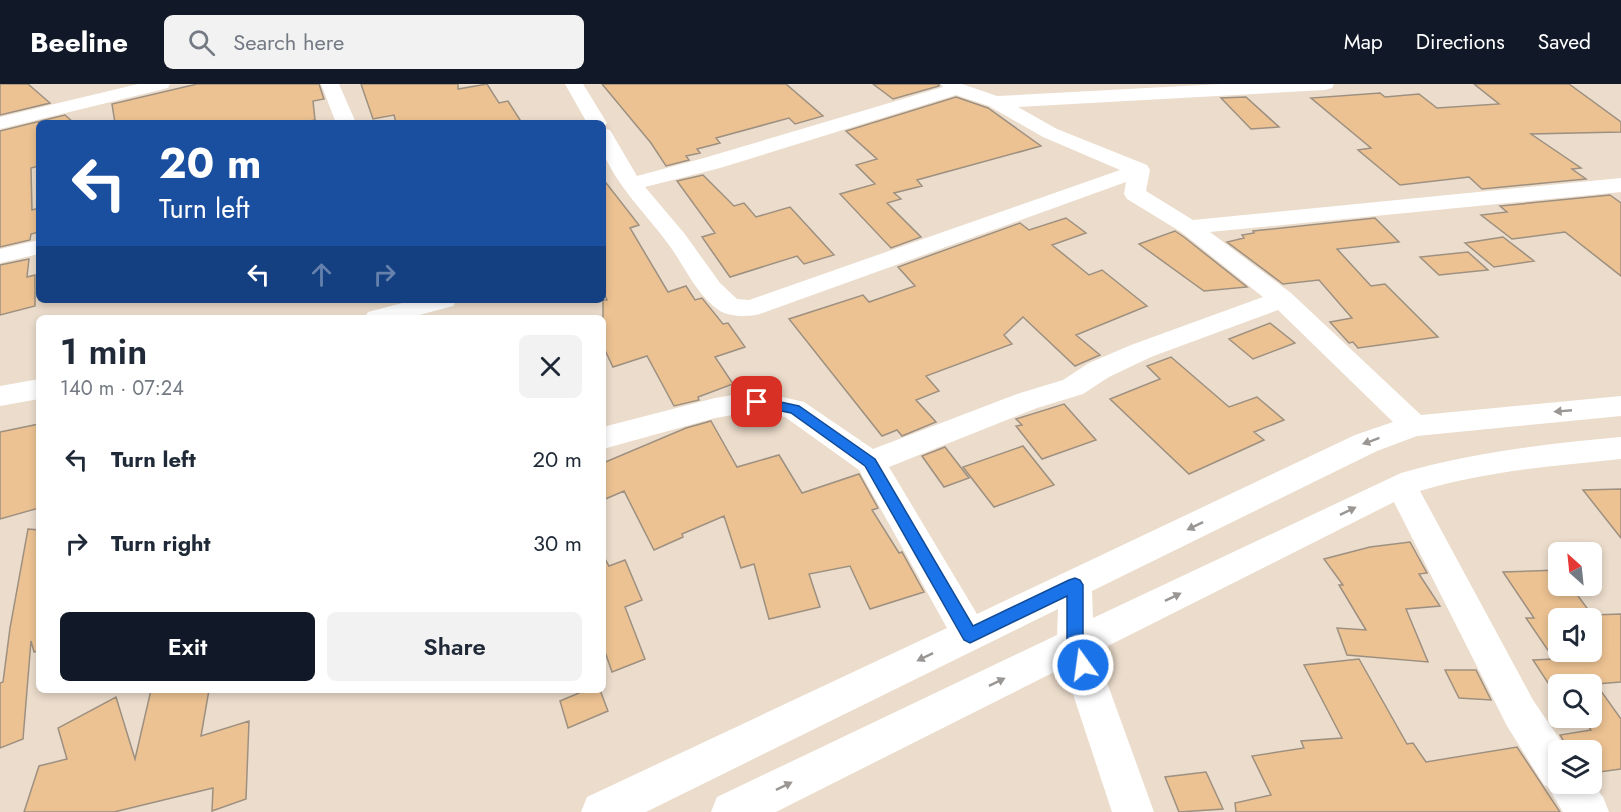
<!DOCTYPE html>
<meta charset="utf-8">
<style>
body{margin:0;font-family:Jost,sans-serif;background:#f2f2f3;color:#1f2937;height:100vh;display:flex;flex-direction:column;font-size:22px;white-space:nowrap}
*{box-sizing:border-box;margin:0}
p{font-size:20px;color:#747a83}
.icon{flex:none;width:33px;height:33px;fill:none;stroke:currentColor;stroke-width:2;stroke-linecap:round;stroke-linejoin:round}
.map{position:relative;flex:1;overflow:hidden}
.details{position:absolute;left:36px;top:231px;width:570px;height:378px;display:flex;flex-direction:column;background:#fff;border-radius:9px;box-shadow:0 3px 9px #0003}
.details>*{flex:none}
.hud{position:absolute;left:36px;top:36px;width:570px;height:183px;border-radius:9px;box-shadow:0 3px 9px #0003;background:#1a4fa0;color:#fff;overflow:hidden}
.needle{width:39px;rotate:333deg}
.buttons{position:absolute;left:1548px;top:458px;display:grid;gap:12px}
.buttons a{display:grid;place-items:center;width:54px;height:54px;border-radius:9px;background:#fff;box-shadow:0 3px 9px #0003;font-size:30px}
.pin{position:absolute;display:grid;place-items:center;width:51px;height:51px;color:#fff;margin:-26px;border-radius:12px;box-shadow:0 3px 9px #0006}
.me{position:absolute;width:66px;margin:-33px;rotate:346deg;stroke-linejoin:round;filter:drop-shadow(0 0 4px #0008)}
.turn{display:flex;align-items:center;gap:21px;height:126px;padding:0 24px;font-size:27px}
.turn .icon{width:78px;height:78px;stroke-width:2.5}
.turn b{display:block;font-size:42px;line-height:51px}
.lanes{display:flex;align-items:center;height:57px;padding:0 24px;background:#0003;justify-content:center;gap:30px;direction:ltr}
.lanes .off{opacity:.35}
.round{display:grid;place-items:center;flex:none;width:63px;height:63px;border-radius:9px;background:#f2f2f3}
.head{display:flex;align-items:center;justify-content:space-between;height:102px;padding:0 24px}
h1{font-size:36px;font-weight:600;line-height:45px}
.action{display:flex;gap:12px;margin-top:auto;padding:12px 24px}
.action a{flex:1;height:69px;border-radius:9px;background:#111827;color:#fff;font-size:24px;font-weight:600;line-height:69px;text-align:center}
.action a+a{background:#f2f2f3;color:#1f2937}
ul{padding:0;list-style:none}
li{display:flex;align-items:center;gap:18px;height:84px;padding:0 24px}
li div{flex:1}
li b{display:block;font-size:22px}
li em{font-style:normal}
header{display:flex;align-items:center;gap:36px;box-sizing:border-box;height:84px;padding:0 30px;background:#111827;color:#fff}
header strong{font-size:28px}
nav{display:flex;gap:33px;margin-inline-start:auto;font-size:21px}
.search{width:420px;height:54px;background:#f2f2f3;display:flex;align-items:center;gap:15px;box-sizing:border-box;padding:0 21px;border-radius:9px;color:#747a83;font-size:22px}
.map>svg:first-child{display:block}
.building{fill:#ecc292;stroke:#9e9080;stroke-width:1.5;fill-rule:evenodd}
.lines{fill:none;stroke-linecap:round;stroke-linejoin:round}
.minor{fill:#fff;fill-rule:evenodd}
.oneway{fill:#999693}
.route{fill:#1a73e8;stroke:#114b97;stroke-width:1.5}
</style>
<header>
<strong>Beeline</strong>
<div class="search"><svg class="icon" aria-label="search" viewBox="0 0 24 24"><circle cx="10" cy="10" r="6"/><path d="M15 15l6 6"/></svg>Search here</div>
<nav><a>Map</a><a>Directions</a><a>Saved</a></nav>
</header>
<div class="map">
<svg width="1621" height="728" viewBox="0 0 1621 728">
<rect width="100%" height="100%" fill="#ebdccb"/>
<path class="building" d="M0 0H28L50 19 0 31Z
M197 0H319L324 15 313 17 315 36 299 39H115L112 20Z
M361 0H458V5L487 0 499 19 508 17 522 39H396L394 31 373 35Z
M602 0H786L823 32 795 40 789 34 716 54 720 59 697 65 700 69 686 72 689 76 666 82 651 59Z
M873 0H939V2L893 15Z
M1474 0H1569L1621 38V48L1531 50 1581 84 1572 85 1586 95 1482 105 1469 93 1400 101 1358 66 1371 64 1311 14 1380 9 1385 13 1419 10 1437 24 1499 20Z
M956 13 988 24 1041 62 917 96 922 102 894 109 901 115 887 119 921 153 891 164 840 110 875 100 856 81 877 75 846 47Z
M1246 13 1279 43 1251 45 1221 14Z
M65 31 74 39H39V82L31 84 32 126 39 124V148L31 150 30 156 0 163V47Z
M703 91 734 122 744 119 756 133 790 123 834 171 804 180 797 172 730 193 702 153 715 149 677 97Z
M603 95 639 141 630 144 668 208 686 202 695 216 702 214 723 240 728 239 745 263 715 273 733 300 698 313 699 316 674 322 647 272 613 283 603 262V216H607L603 207Z
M1610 111 1621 119V192L1565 148 1512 155 1481 131 1507 128 1500 122Z
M1066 134 1086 149 1052 161 1089 191 1102 186 1147 222 1076 251 1100 271 1075 282 1023 233 1004 251 1012 260 926 292 939 307 916 316 936 338 902 352 897 346 882 352 789 235 863 211 869 218 915 202 898 183 1020 139 1029 146Z
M1375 134 1399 158 1337 165 1371 202 1385 200 1438 253 1358 264 1353 258 1349 259 1330 238 1352 234 1319 196 1283 200 1227 158 1244 154 1242 151 1254 149 1253 147Z
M1175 147 1184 153 1247 203 1204 207 1139 160Z
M1503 153 1534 177 1494 183 1465 159Z
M1468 168 1488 186 1439 191 1420 173Z
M29 175 27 193 35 191V222L0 231V181Z
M1270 239 1295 259 1253 275 1229 255Z
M1171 273 1229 323 1257 313 1284 336 1254 348 1264 356 1189 390 1110 315 1160 295 1147 282Z
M1064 320 1096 356 1042 375 1016 342 1022 341 1016 335Z
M711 337 737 383 779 371 802 409 859 390 878 424 872 426 899 469 902 468 924 508 870 525 850 482 809 490 820 523 769 535 754 480 741 484 724 432 682 450 683 453 654 466 624 407 603 416V379L686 344Z
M39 340V424L0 435V348Z
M1023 362 1054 401 994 423 963 383Z
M945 363 969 394 944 403 922 372Z
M1621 405V454L1583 406Z
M28 445 39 446V567L34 568 31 557 23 655 0 664V599L3 598 10 544Z
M1410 458 1427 489 1419 490 1440 522 1406 525 1428 578 1347 571 1337 544 1366 546 1339 501H1343L1324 475 1370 463Z
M603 471 609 482 625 476 642 516 625 523 645 575 612 588 603 562Z
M1558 486V501H1570L1592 531 1621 530V598L1596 600 1621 635V685L1592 689V666H1569L1560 651 1591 646 1582 633H1592V600L1550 602 1533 576 1554 575 1526 534H1534L1503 488ZM1558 534H1592V567H1558Z
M1359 575 1407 660 1413 659 1426 678 1517 663 1560 728H1236L1235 719 1271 711 1252 672 1304 664 1301 657 1342 654 1304 581Z
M1445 586H1476L1491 616 1459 614Z
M151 606H209L201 652 249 637 246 715 212 727 213 704 114 728H24L39 682 67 675 58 644 116 613 135 675Z
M586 606H600L608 627 568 644 560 617Z
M1206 688 1223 725 1179 728 1165 693Z"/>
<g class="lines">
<path class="minor" d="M138 0H170L168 4 0 45V33Z
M321 0H339L356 39H336Z
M565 0H583L607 39 604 43 603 39H587Z
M941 0H962L997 12 1221 0H1334L1332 4 1325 6 1018 23 1057 45 1147 81 1150 86 1146 107 1193 136 1621 94V108L1210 148 1291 209 1421 331 1621 312V332L1417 352 1377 367 1092 507 1093 534 1401 389C1473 368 1546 360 1621 353V375C1554 382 1485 387 1420 407L1533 616 1567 666H1558V699H1592L1603 713 1609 728H1563L1548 703 1544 701 1507 642 1394 418 1096 568 1154 728H1112L1064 583 776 728H711L717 713 1057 551 1058 525 646 728H581L587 713 947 544 859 386 785 333 757 327 715 334 603 365V343L715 314 757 307 804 318 873 365 1017 310 1063 296 1089 279 1131 261 1263 213 1181 148 1127 115 1124 110 1126 98 760 230C749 233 730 233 720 227 695 210 684 180 666 157 645 129 619 104 604 71 601 64 603 52 603 44L610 46 637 92 704 74 943 3ZM956 11 989 22 1043 53 1120 86 749 216 737 215 720 199 684 149 645 103 720 84ZM1278 226 1393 338 1355 351 977 530 889 383 1037 324 1083 310 1109 293 1151 273Z
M39 156V170L0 179V165Z
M414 216H457L453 222 408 234H364L368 228Z
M39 295V315L0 322V302Z"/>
</g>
<defs><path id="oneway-solid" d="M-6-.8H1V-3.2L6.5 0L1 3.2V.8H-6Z" transform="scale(1.5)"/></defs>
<g class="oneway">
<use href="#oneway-solid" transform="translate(1563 327) rotate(175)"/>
<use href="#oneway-solid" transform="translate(1371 357) rotate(160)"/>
<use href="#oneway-solid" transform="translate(1348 427) rotate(-26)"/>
<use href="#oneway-solid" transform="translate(1195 442) rotate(154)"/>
<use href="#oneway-solid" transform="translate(1173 513) rotate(-26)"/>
<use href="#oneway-solid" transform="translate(925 573) rotate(154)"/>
<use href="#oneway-solid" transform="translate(997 598) rotate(-26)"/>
<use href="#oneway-solid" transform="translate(784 702) rotate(-26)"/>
</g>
<path class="route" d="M757 313 799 322 875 375 973 542 1069 496 1075 494 1080 496 1083 501V561L1091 581 1088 587 1083 589 1077 587 1067 561V512L976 556 970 559 964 556 865 382 791 329 752 321 750 318Z"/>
</svg>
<div class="buttons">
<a><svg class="needle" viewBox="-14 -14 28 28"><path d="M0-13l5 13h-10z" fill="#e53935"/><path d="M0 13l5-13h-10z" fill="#747a83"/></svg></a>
<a><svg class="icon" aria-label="sound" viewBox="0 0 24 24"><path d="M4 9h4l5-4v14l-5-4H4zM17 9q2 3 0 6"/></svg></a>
<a><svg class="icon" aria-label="search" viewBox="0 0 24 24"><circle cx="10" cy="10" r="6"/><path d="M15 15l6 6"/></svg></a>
<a><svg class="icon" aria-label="layers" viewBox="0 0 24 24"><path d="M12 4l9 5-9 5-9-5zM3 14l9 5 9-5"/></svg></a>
</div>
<div class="pin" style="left:757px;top:318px;background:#d93025"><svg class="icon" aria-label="arrive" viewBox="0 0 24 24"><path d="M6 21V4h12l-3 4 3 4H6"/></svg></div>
<svg class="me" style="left:1083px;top:581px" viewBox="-20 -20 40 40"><circle r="17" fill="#1a73e8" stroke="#fff" stroke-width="3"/><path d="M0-11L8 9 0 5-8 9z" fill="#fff"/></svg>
<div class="hud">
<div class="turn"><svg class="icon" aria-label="left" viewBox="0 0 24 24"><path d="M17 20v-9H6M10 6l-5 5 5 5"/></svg><div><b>20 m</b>Turn left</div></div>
<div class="lanes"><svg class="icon" aria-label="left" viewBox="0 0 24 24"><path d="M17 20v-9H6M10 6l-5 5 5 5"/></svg><svg class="icon off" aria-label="ahead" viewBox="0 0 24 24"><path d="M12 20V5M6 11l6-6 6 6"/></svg><svg class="icon off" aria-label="right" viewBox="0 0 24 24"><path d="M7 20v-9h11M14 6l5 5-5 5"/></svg></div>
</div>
<section class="details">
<div class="head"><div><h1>1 min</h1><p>140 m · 07:24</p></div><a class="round"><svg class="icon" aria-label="close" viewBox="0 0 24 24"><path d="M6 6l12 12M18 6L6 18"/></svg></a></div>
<ul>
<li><svg class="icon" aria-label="left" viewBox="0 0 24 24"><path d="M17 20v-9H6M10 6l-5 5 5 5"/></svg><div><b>Turn left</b></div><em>20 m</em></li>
<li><svg class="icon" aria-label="right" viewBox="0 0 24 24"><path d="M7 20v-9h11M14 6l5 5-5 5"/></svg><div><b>Turn right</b></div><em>30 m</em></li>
</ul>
<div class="action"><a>Exit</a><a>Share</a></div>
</section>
</div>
